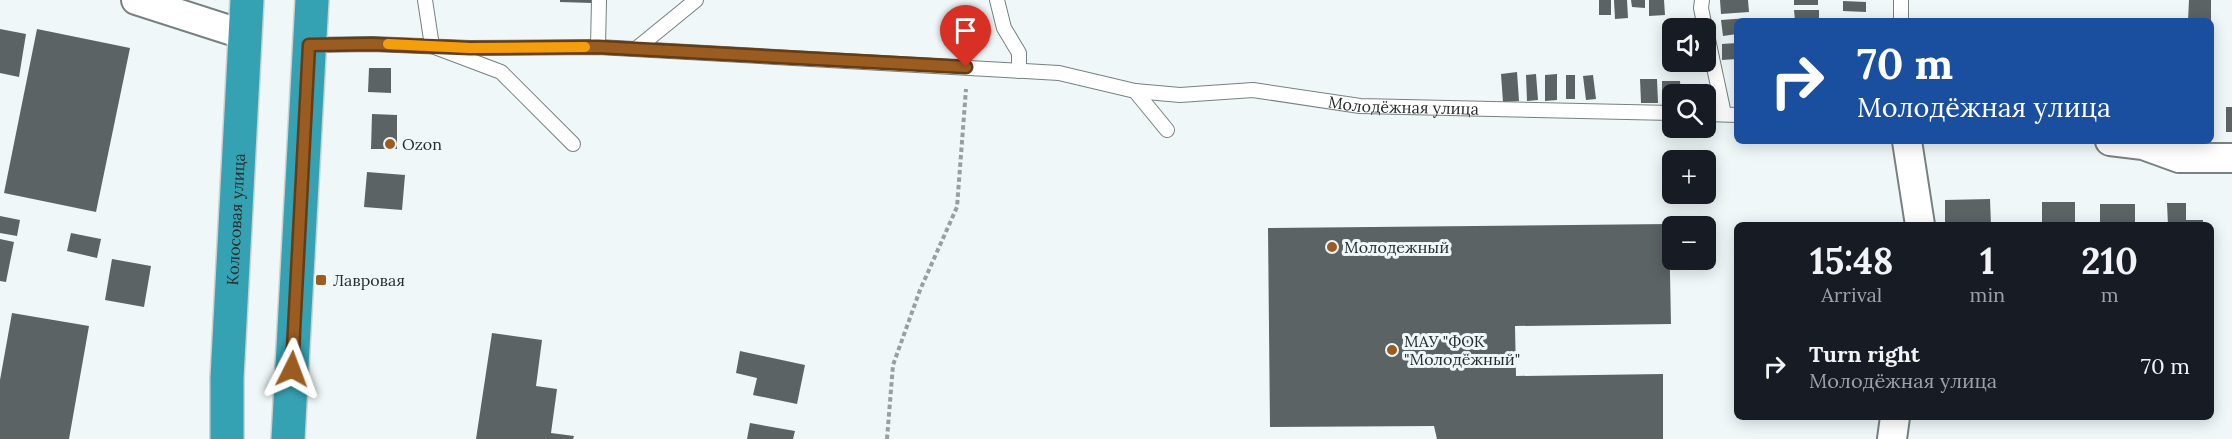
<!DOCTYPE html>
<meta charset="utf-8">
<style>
body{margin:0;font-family:Lora,serif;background:#20242c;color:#f1f3f6;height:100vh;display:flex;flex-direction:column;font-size:22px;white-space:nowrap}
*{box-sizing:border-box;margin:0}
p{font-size:20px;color:#9ea1a6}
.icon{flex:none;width:33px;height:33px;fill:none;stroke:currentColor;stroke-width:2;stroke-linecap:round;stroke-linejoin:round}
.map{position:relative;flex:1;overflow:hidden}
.sheet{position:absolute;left:1734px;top:222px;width:480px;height:198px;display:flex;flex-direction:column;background:#171b24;border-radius:9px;box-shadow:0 3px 15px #0003}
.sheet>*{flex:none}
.top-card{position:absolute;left:1734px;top:18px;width:480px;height:126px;border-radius:9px;box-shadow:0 3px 15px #0003;background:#1a4fa0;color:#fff;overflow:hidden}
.buttons{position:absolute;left:1662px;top:18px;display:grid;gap:12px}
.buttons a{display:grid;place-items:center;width:54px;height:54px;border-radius:9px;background:#171b24;box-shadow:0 3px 15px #0003;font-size:30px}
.pin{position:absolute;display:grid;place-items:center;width:51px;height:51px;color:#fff;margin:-62px -26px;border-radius:50% 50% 50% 0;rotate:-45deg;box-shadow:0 0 6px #0007}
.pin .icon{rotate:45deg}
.me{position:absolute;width:66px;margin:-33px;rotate:3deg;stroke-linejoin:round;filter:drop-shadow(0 0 4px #0008)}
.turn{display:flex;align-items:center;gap:21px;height:126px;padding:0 24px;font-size:27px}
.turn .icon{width:78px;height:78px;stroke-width:2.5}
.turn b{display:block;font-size:42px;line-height:51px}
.eta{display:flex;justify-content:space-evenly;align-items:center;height:102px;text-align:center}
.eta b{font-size:36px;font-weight:800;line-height:42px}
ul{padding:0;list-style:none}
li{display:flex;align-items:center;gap:18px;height:84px;padding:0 24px}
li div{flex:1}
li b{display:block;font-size:22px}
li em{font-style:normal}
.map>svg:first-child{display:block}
.building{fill:#5c6364}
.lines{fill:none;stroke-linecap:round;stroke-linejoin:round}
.lane-casing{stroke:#798081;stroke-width:16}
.street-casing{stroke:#798081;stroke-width:32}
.highway-casing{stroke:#d0d0d0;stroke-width:36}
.path{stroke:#999fa0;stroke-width:4;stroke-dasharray:4.5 3;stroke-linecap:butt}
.lane{stroke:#fff;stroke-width:14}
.street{stroke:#fff;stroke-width:28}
.highway{stroke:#35a2b3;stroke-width:33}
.route-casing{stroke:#643c15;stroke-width:15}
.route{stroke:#9a5c21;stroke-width:10}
.slow{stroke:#f59e0b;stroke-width:10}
.poi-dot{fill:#9a5c21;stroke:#eff7f8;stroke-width:2}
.labels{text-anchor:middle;stroke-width:6;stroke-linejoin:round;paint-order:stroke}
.street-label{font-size:16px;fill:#282b2b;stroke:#eff7f8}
.poi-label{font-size:16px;fill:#282b2b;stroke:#eff7f8;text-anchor:start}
</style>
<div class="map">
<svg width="2232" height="439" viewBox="0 0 2232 439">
<rect width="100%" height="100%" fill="#eff7f8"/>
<path class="building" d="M560 0H592V3L560 2Z
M1599 0H1611V15H1599Z
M1614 0H1627L1628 18 1615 19Z
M1631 0H1645V8L1632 7Z
M1649 0H1664L1665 15 1649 16Z
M1720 0H1748L1749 12 1721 14Z
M1794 0H1818V5H1794Z
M2189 0H2211V21H2188Z
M1843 1 1866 2V12L1843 11Z
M1794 10H1819V21H1795Z
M1748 18V21H1737V34L1723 36 1721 20Z
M0 29 26 34 19 77 0 73Z
M37 29 130 48 96 212 4 193Z
M1737 43V59L1722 60V44Z
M369 68H391V93L368 92Z
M1517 72 1519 101 1503 102 1501 74Z
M1536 74 1538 100 1527 101 1526 75Z
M1557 74V100L1545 101V75Z
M1566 75H1575V99H1566Z
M1593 75 1596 99 1586 100 1583 76Z
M1640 79H1657L1658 103H1641Z
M1662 81H1680L1681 94H1672V106H1662Z
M2226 107H2232V132H2226Z
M372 114 397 115V149H371Z
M367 172 405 175 402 210 364 207Z
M1990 199 1991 225H1945V200Z
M2042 202H2075V225H2042Z
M2167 203H2186V220H2203V225H2168Z
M2100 204H2135V225H2100Z
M0 216 20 220 17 236 0 233Z
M1669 224 1671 324 1515 326 1516 376 1663 374V439H1437L1434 426 1270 427 1268 228Z
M71 233 101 239 97 258 67 251Z
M0 239 14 242 6 282 0 281Z
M112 259 151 266 144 307 105 300Z
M12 313 89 326 69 439H0V380Z
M492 333 542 340 536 386 557 389 551 433 574 436 573 439H476Z
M740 351 805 365 797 404 753 395 757 378 736 373Z
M750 423 795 431 793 439H747Z"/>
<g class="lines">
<defs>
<g id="lane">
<path d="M425 0 432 46 501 72 573 144"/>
<path d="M997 0 1004 28 1019 53V71"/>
<path d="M1702 0 1701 8 1705 28"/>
<path d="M1901 0V21"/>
<path d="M1706 30 1724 114"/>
<path d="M309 45 372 44 470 48 598 47 1059 73 1135 91 1167 130"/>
<path d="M598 47 599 0"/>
<path d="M636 49 696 0"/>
<path id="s1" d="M1135 91 1180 95 1253 90 1360 106 1672 113"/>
<path d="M1706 114 1737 115"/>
</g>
<path id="street" d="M136 0 245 35
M1907 141 1920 225
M2110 141 2143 145 2179 158H2232
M1892 439 1895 417"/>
<g id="highway">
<path id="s2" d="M227 439V378L247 0"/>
<path d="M288 439 312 0"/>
</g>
</defs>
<use href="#lane" class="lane-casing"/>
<use href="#street" class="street-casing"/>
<use href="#highway" class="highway-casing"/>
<path class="path" d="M887 439 893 365 920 290 957 207 966 89"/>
<use href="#lane" class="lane"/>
<use href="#street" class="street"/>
<use href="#highway" class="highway"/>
</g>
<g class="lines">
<defs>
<path id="route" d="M292 369 309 45 372 44 470 48 598 47 966 67"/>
</defs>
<use href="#route" class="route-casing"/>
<use href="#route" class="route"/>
<path class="slow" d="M388 44 470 48 585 47"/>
</g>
<g class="poi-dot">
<circle cx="390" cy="144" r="6"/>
<circle cx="1332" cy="247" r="6"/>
<rect x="315" y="274" width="12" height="12" rx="3"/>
<circle cx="1392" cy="350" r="6"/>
</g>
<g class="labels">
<g class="street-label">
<text dy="6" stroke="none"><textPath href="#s1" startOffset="270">Молодёжная улица</textPath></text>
<text dy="6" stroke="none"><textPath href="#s2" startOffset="220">Колосовая улица</textPath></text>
</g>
<g class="poi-label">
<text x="402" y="150">Ozon</text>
<text x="1344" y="253">Молодежный</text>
<text x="333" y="286">Лавровая</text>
<text x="1404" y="347">МАУ "ФОК<tspan x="1404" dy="18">"Молодёжный"</tspan></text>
</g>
</g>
</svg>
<div class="buttons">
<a><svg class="icon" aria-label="sound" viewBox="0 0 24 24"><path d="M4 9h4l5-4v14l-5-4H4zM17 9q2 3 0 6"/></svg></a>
<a><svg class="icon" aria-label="search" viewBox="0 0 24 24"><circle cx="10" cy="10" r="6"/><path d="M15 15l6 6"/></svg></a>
<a>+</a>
<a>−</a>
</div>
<div class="pin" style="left:966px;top:67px;background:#d93025"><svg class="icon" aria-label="arrive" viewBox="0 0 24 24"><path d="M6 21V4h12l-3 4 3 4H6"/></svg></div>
<svg class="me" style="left:292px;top:369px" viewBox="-20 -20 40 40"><path d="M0-17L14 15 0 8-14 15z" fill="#9a5c21" stroke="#fff" stroke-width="4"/></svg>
<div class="top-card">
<div class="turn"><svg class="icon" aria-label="right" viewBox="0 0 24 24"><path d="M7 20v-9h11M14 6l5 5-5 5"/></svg><div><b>70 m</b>Молодёжная улица</div></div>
</div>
<section class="sheet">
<div class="eta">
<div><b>15:48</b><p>Arrival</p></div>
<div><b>1</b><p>min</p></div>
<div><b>210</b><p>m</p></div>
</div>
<ul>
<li><svg class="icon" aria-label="right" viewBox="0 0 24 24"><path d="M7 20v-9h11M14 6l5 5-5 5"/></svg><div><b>Turn right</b><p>Молодёжная улица</p></div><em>70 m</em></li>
</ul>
</section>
</div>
